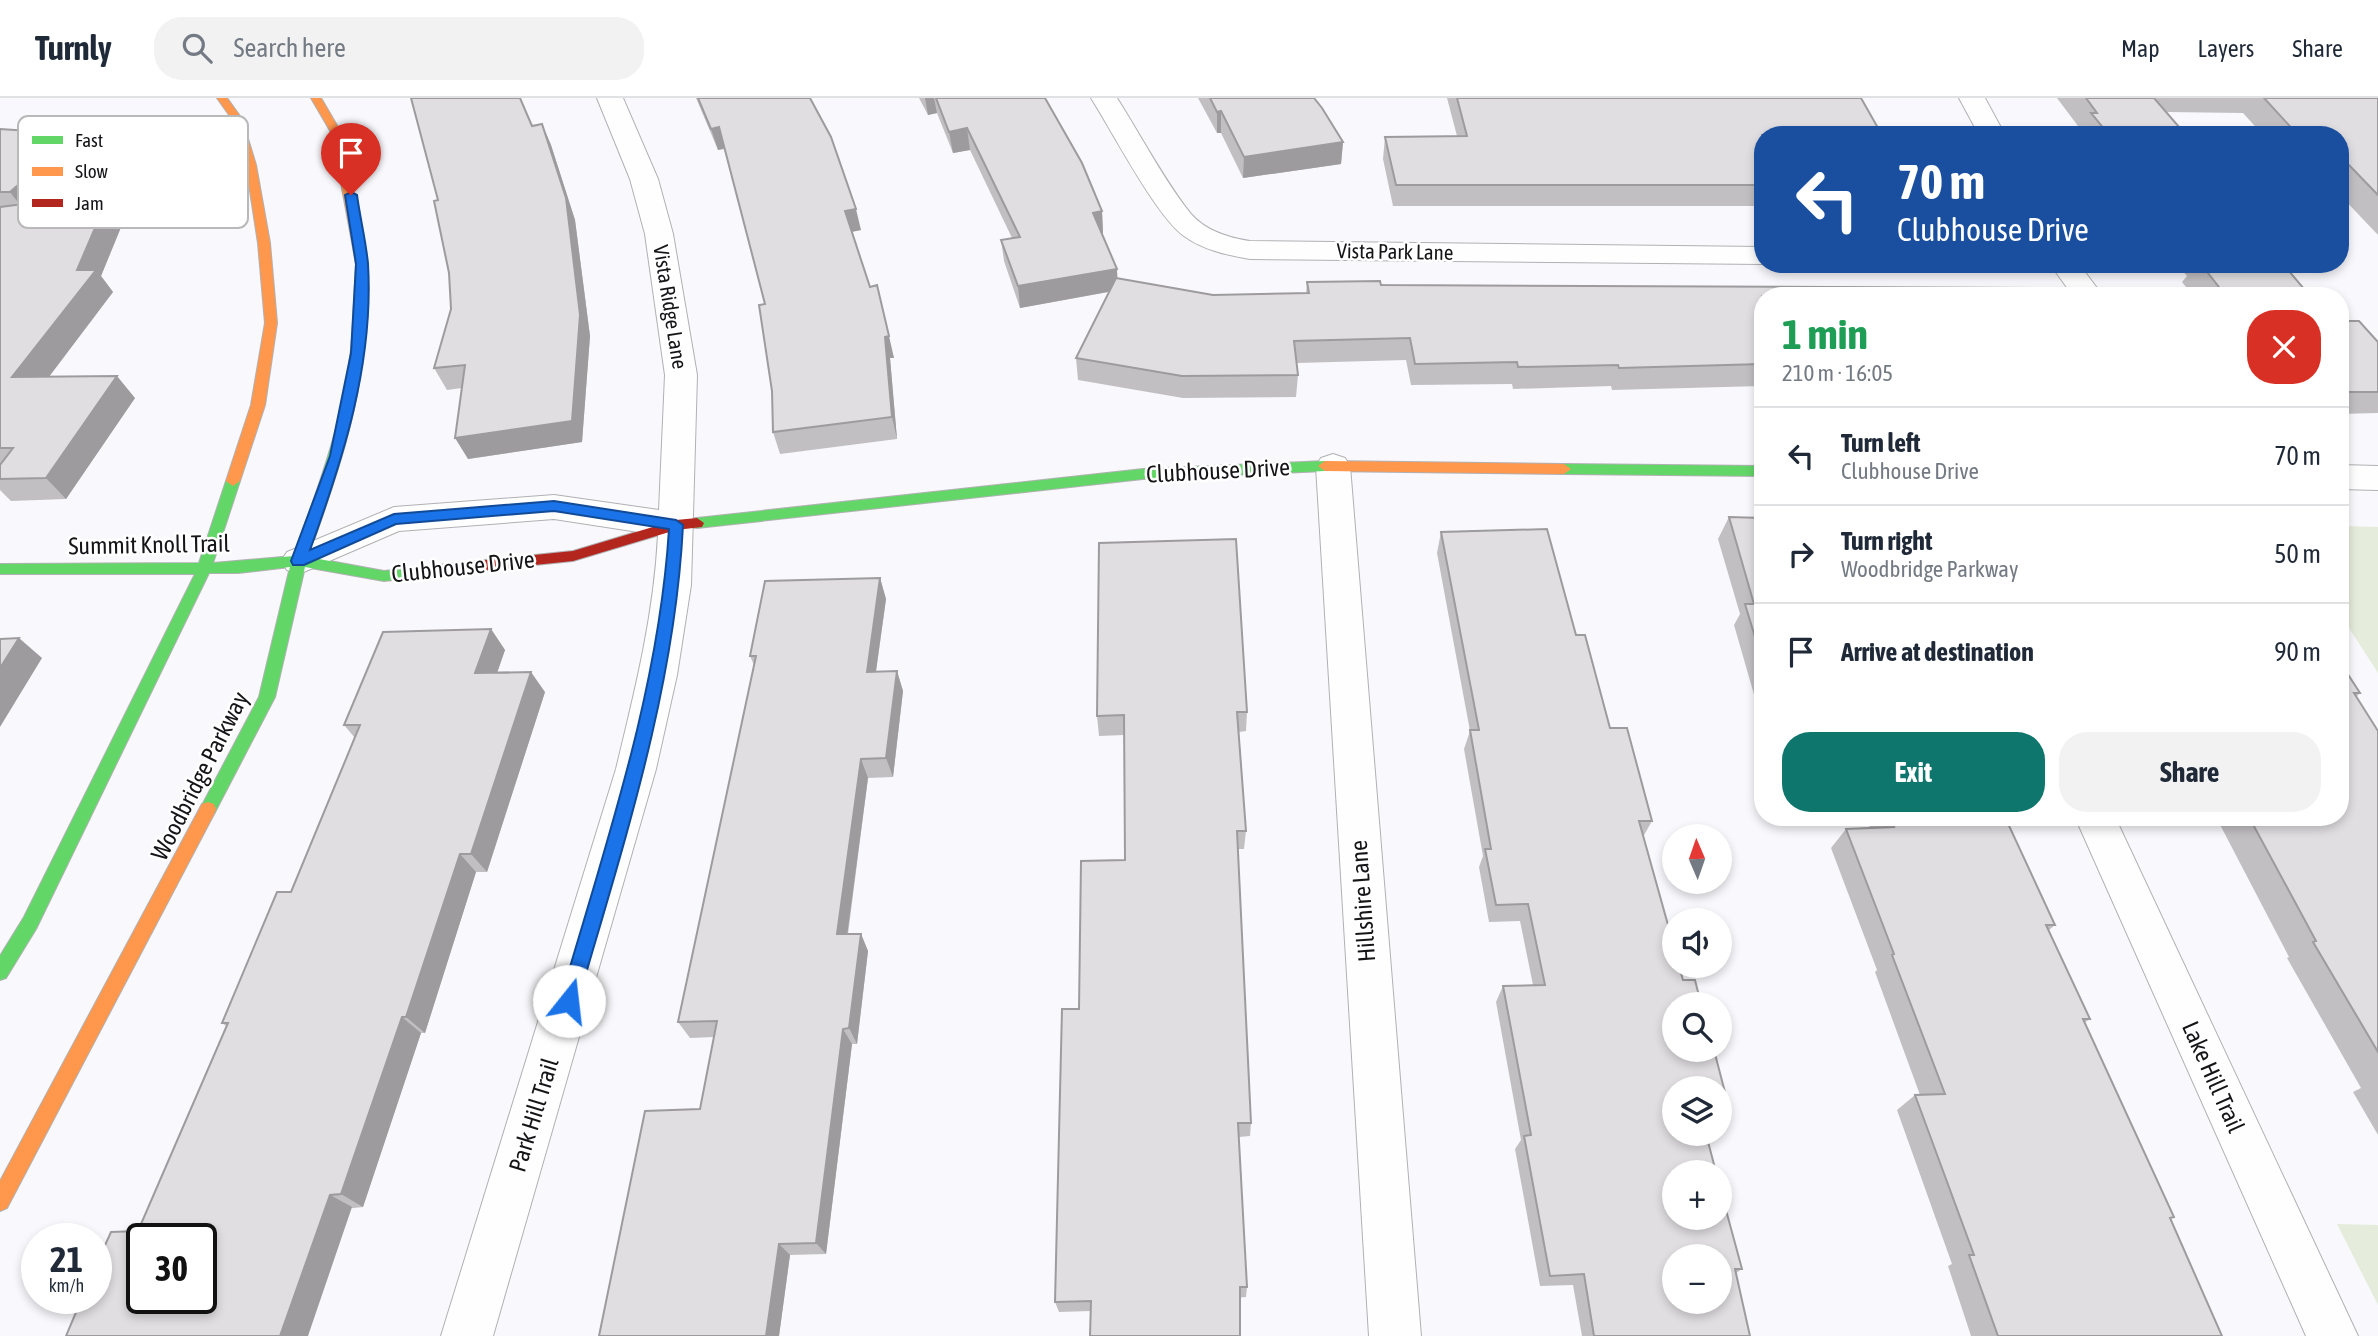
<!DOCTYPE html>
<meta charset="utf-8">
<style>
body{margin:0;font-family:"Asap Condensed",sans-serif;background:#f2f2f3;color:#1f2937;height:100vh;display:flex;flex-direction:column;font-size:26px;white-space:nowrap}
*{box-sizing:border-box;margin:0}
p{font-size:23px;color:#747a83}
.icon{flex:none;width:38px;height:38px;fill:none;stroke:currentColor;stroke-width:2;stroke-linecap:round;stroke-linejoin:round}
.map{position:relative;flex:1;overflow:hidden}
.details{position:absolute;left:1754px;top:189px;width:595px;height:539px;display:flex;flex-direction:column;background:#fff;border-radius:28px;box-shadow:0 4px 10px #0003}
.details>*{flex:none}
.top-card{position:absolute;left:1754px;top:28px;width:595px;height:147px;border-radius:28px;box-shadow:0 4px 10px #0003;background:#1a4fa0;color:#fff;overflow:hidden}
.needle{width:46px;rotate:358deg}
.fabs{position:absolute;left:1662px;top:726px;display:grid;gap:14px}
.fabs a{display:grid;place-items:center;width:70px;height:70px;border-radius:50%;background:#fff;box-shadow:0 4px 10px #0003;font-size:35px}
.speed{position:absolute;left:21px;top:1125px;display:flex;gap:14px;font-size:35px;font-weight:700;text-align:center}
.speed>*{display:grid;place-content:center;width:91px;height:91px;border-radius:50%;background:#fff;box-shadow:0 4px 10px #0003;line-height:1}
.speed small{font-size:18px;font-weight:400}
.speed .limit{border:4px solid #111;border-radius:10px;background:#fff;color:#111}
.pin{position:absolute;display:grid;place-items:center;width:60px;height:60px;color:#fff;margin:-72px -30px;border-radius:50% 50% 50% 0;rotate:-45deg;box-shadow:0 0 7px #0007}
.pin .icon{rotate:45deg}
.me{position:absolute;width:77px;margin:-38px;rotate:16deg;stroke-linejoin:round;filter:drop-shadow(0 0 5px #0008)}
.turn{display:flex;align-items:center;gap:24px;height:147px;padding:0 28px;font-size:32px}
.turn .icon{width:91px;height:91px;stroke-width:2.5}
.turn b{display:block;font-size:49px;line-height:60px}
.round{display:grid;place-items:center;flex:none;width:74px;height:74px;border-radius:28px;background:#f2f2f3}
.summary{display:flex;align-items:center;justify-content:space-between;height:119px;padding:0 28px}
h1{font-size:42px;font-weight:700;line-height:52px;color:#1e9e55}
.button{display:flex;gap:14px;margin-top:auto;padding:14px 28px}
.button a{flex:1;height:80px;border-radius:28px;background:#0f766e;color:#fff;font-size:28px;font-weight:700;line-height:80px;text-align:center}
.button a+a{background:#f2f2f3;color:#1f2937}
ul{padding:0;list-style:none}
li{display:flex;align-items:center;gap:21px;height:98px;padding:0 28px;border-top:2px solid #e0e1e3}
li div{flex:1}
li b{display:block;font-size:26px}
li em{font-style:normal}
header{display:flex;align-items:center;gap:42px;box-sizing:border-box;height:98px;padding:0 35px;background:#fff;border-bottom:2px solid #e0e1e3}
header strong{font-size:33px}
nav{display:flex;gap:38px;margin-inline-start:auto;font-size:24px}
.search{width:490px;height:63px;background:#f2f2f3;display:flex;align-items:center;gap:18px;box-sizing:border-box;padding:0 24px;border-radius:28px;color:#747a83;font-size:26px}
.map>svg:first-child{display:block}
.green{fill:#e5ecdb}
.lines{fill:none;stroke-linecap:round;stroke-linejoin:round}
.street-casing{stroke:#b1b1b4;stroke-width:2}
.fast-casing{stroke:#b1b1b4;stroke-width:2}
.slow-casing{stroke:#b1b1b4;stroke-width:2}
.jam-casing{stroke:#b1b1b4;stroke-width:2}
.street{fill:#fefeff;fill-rule:evenodd}
.fast{fill:#63d668;fill-rule:evenodd}
.slow{fill:#ff974d;fill-rule:evenodd}
.jam{fill:#b3261e;fill-rule:evenodd}
.wall{fill:#c1bfc2}
.shaded-wall{fill:#9d9b9e}
.building{fill:#e0dee1;stroke:#9d9b9e;stroke-width:2;fill-rule:evenodd}
.route{fill:#1a73e8;stroke:#114b97;stroke-width:2}
.labels{text-anchor:middle;stroke-width:5;stroke-linejoin:round;paint-order:stroke}
.far-street-label{font-size:21px;fill:#151518;stroke:#fff}
.street-label{font-size:24px;fill:#151518;stroke:#fff}
.key{fill:#fff;stroke:#b9b9ba;stroke-width:2}
.key-label{font-size:19px;fill:#151518}
</style>
<header>
<strong>Turnly</strong>
<div class="search"><svg class="icon" aria-label="search" viewBox="0 0 24 24"><circle cx="10" cy="10" r="6"/><path d="M15 15l6 6"/></svg>Search here</div>
<nav><a>Map</a><a>Layers</a><a>Share</a></nav>
</header>
<div class="map">
<svg width="2378" height="1238" viewBox="0 0 2378 1238">
<rect width="100%" height="100%" fill="#f9f9fd"/>
<path class="green" d="M2340 428 2378 429V575L2340 516Z
M2337 1126 2378 1127V1207Z"/>
<g class="lines">
<defs>
<path id="street" d="M597 0H623L658 81 673 136 697 277 691 487 677 577 656 671 493 1238H441L616 671C635 593 654 517 658 437L554 421 399 433 299 476 287 472 281 463 287 454 394 409 554 397 659 412 665 277 645 136 630 81Z
M1091 0H1117C1140 36 1165 84 1191 116 1206 133 1229 140 1250 143L1762 149 1764 166 1250 161C1227 157 1203 152 1184 138 1156 118 1112 33 1091 0Z
M1959 0H1985L2005 37H1979Z
M2050 166H2079L2103 198H2073Z
M1333 356 1345 360 1350 368 1421 1238H1369L1316 368 1321 360Z
M2340 367 2378 368V392L2340 391Z
M2075 719H2115L2358 1238H2306Z"/>
<path id="fast" d="M359 220 365 224C363 306 335 383 308 459L384 473 438 467 445 472 438 477 384 483 305 469 275 599 214 716 208 718 202 716 200 711 259 599 290 469 238 475H209L36 831 6 880 0 882V858L24 819 195 476H0V466L199 465 226 383 233 378 240 383 213 465 294 458C321 382 350 306 353 224Z
M1325 363 1332 368 1325 373 1143 381 697 430 690 425 697 420 1143 371Z
M1564 366 1762 368V378L1564 376 1557 371Z"/>
<path id="slow" d="M217 0H227L242 21 256 67 270 145 277 225 265 307 240 383 233 388 226 383 251 307 265 225 258 145 246 67 232 21Z
M311 0H321L342 36 368 166 365 224 359 228 353 224 356 166 332 36Z
M1325 363 1564 366 1571 371 1564 376 1325 373 1318 368Z
M208 704 214 706 216 711 214 716 7 1110 0 1113V1083L202 706Z"/>
<path id="jam" d="M697 420 704 425 702 429 676 432 573 463 438 477 431 472 438 467 573 453 676 422Z"/>
</defs>
<use href="#street" class="street-casing"/>
<use href="#fast" class="fast-casing"/>
<use href="#slow" class="slow-casing"/>
<use href="#jam" class="jam-casing"/>
<use href="#street" class="street"/>
<use href="#fast" class="fast"/>
<use href="#slow" class="slow"/>
<use href="#jam" class="jam"/>
</g>
<path class="wall" d="M696 0H810L861 132 852 134 894 260H890L897 341 780 356 773 334 772 293 765 206 725 51 718 52Z
M919 0H1045L1102 113 1103 135H1102L1117 180 1213 197 1306 196 1307 184 1762 198V288L1612 292 1611 288 1513 291 1512 286 1411 287 1406 262 1297 265 1298 277 1296 299 1183 300 1078 282 1076 260 1109 194 1020 210 1004 163 1001 142 1012 140 970 52 953 55 937 15 928 17Z
M1198 0H1314L1343 44 1341 66 1243 80 1221 35H1217Z
M1447 0H1861L1762 37V108H1393L1383 61 1385 39 1457 38Z
M2057 0H2378V137L2340 97V37H2263L2243 15 2166 14 2186 37H2079L2081 32Z
M542 26 551 47 575 122 590 238 582 344 468 361 462 290 447 292 434 270 451 211 449 175 438 102 532 28Z
M0 31 76 36 91 57 40 104 110 95 126 117 101 178 113 194 49 279 135 300 66 401 11 403 0 392Z
M2177 166H2283L2310 198H2193L2182 184 2187 178Z
M2340 223 2378 244V315L2340 316Z
M1729 419 1762 420V607H1757L1734 527 1740 516 1718 441Z
M1441 434 1576 537 1610 630 1652 723 1643 739 1683 882 1727 1002 1720 1009V990H1675L1742 1171 1736 1175 1750 1238H1582L1573 1187 1540 1188 1515 1051 1521 1042 1496 904 1503 888 1533 887 1520 823 1489 824 1479 769 1483 758 1464 651 1470 633 1437 455Z
M880 480 886 501 876 574 897 573 903 593 893 679 868 680 848 836H861L868 853 857 946H852L826 1156 790 1157 779 1238H599L700 1011 714 939 690 940 678 924 754 567 750 558Z
M491 531 505 552 497 575 545 594 487 774H476L425 935H421L363 1109 138 1133 226 928 222 925 291 794 355 640 344 627Z
M2340 564 2360 595 2356 599 2378 633V1037L2353 994 2361 990 2287 860 2289 859 2216 719H2340Z
M1247 614 1246 633 1239 634 1246 733 1244 751H1238L1251 1025 1250 1038 1239 1039 1247 1189 1246 1199 1091 1213 1059 1214 1055 1204 1079 911 1125 762 1124 637 1099 638 1097 618Z
M1866 719H2005L2055 827 2048 833 2090 921 2084 925 2174 1119 2170 1121 2222 1238H1971L1948 1168 1952 1166 1897 1012 1915 997H1920L1875 874 1877 872 1831 750 1846 731 1870 730Z"/>
<path class="shaded-wall" d="M925 0H934L937 15 928 17Z
M1221 13V35H1217V14Z
M542 26 551 47 575 122 590 238 582 344 468 361 455 340Z
M719 29 726 50 718 52 711 31Z
M967 30 970 52 953 55 949 34Z
M76 36 91 57 27 116 10 94Z
M1343 44 1341 66 1243 80 1244 59Z
M110 95 126 117 101 178 113 194 32 301 12 279Z
M856 111 861 132 850 134 845 113Z
M1102 113 1103 135 1094 136 1093 115Z
M1117 171 1118 192 1020 210 1018 188Z
M889 238 894 260H890L897 341 892 319 885 239Z
M117 278 135 300 66 401 46 380Z
M880 480 886 501 873 594 867 574Z
M491 531 505 552 490 595 475 575Z
M19 540 42 560 0 629V570Z
M897 573 903 593 893 679 886 660Z
M531 574 545 594 487 774 471 756Z
M861 661 868 680 845 853 837 836Z
M460 756 476 774 425 935 406 919Z
M861 836 868 853 857 946 849 930Z
M402 919 421 935 363 1109 341 1096Z
M843 931 852 946 826 1156 816 1145Z
M330 1097 352 1109 308 1238H280Z
M779 1146 790 1157 779 1238H766Z"/>
<path class="building" d="M411 0H520L532 28 542 26 566 100 580 217 572 323 455 340 465 267 434 270 451 211 449 175 434 103 438 102Z
M698 0H810L831 39 856 111 845 113 870 189 877 187 889 238 885 239 892 319 773 334 772 293 759 207 765 206 719 29 711 31Z
M936 0H1045L1082 65 1102 113 1093 115 1117 171 1018 188 1001 142 1020 139 967 30 949 34Z
M1210 0H1314L1322 10 1343 44 1244 59 1221 13 1217 14Z
M1457 0H1861L1882 37H1762V87H1396L1385 39 1467 38Z
M2086 0H2154L2186 37H2109L2091 15H2097Z
M2264 0H2378V97L2349 67H2340V37H2298Z
M0 31 76 36 10 94H0Z
M110 95 77 172H96L12 279 117 278 46 380 0 381V367L13 350H0V109Z
M2201 166H2283L2310 198H2226Z
M1116 180 1213 197 1309 195 1307 184 1380 183 1381 187 2052 190 2057 198H1762V266L1619 270 1618 267 1518 269 1517 264 1415 266 1410 240 1294 243 1298 277 1182 278 1076 260Z
M2340 223H2359L2378 244V294H2340Z
M1729 419 1762 420V562L1745 506H1754Z
M1547 431 1576 537H1585L1610 630H1627L1652 723H1639L1675 852V868H1679L1683 882H1695L1701 906H1675V952H1714L1727 1002H1720V990H1675V1036H1706L1716 1074H1675V1120H1720V1090L1742 1171H1735L1750 1238H1594L1584 1176 1550 1178 1524 1038 1531 1037 1503 888 1545 887 1528 806 1496 807 1485 751H1491L1470 632H1479L1441 434ZM1675 1158H1720V1204H1675Z
M1236 441 1247 614H1237L1246 733H1237L1251 1025H1238L1247 1189H1240V1238H1090L1091 1203 1055 1204 1062 911H1079L1081 763 1125 762 1124 617 1097 618 1099 445Z
M880 480 867 574 897 573 886 660 861 661 837 836H861L849 930 843 931 816 1145 779 1146 766 1238H599L645 1013 700 1011 717 923 678 924 756 558H750L765 483Z
M491 531 475 575 531 574 471 756H460L406 919H402L341 1096 330 1097 280 1238H66L82 1200H96V1167L111 1134 138 1133 228 925H222L277 794H291L360 627H344L383 534ZM142 1141H201V1200H142Z
M19 540 0 570V541Z
M2340 564 2360 595H2354L2378 633V954L2313 844 2316 843 2249 719H2340Z
M1889 719H2005L2055 827H2046L2090 921H2083L2174 1119 2170 1120 2222 1238H1998L1969 1157H1974L1915 997 1945 996 1892 857 1894 856 1846 731 1894 729Z"/>
<path class="route" d="M351 94 357 97C360 120 366 143 368 166 374 265 343 361 310 452L394 416 554 403 676 422 683 427C675 591 623 747 578 903L576 909 569 912 563 909 560 903C605 748 659 593 669 431L554 413 396 426 304 467H293L291 463 330 358 351 255 356 166 345 97Z"/>
<g class="labels">
<g class="far-street-label">
<text transform="translate(1395 154) rotate(1)" y="7">Vista Park Lane</text>
<text transform="translate(670 209) rotate(81)" y="7">Vista Ridge Lane</text>
</g>
<g class="street-label">
<text transform="translate(1218 373) rotate(-3)" y="8">Clubhouse Drive</text>
<text transform="translate(149 447) rotate(-1)" y="8">Summit Knoll Trail</text>
<text transform="translate(463 469) rotate(-6)" y="8">Clubhouse Drive</text>
<text transform="translate(200 678) rotate(-63)" y="8">Woodbridge Parkway</text>
<text transform="translate(1363 803) rotate(-94)" y="8">Hillshire Lane</text>
<text transform="translate(2213 979) rotate(66)" y="8">Lake Hill Trail</text>
<text transform="translate(534 1017) rotate(-73)" y="8">Park Hill Trail</text>
</g>
</g>
<rect x="18" y="18" width="230" height="112" rx="10" class="key"/>
<rect x="32" y="38" width="31" height="8" fill="#63d668"/>
<rect x="32" y="69" width="31" height="9" fill="#ff974d"/>
<rect x="32" y="101" width="31" height="8" fill="#b3261e"/>
<g class="key-label">
<text x="75" y="49">Fast</text>
<text x="75" y="80">Slow</text>
<text x="75" y="112">Jam</text>
</g>
</svg>
<div class="fabs">
<a><svg class="needle" viewBox="-14 -14 28 28"><path d="M0-13l5 13h-10z" fill="#e53935"/><path d="M0 13l5-13h-10z" fill="#747a83"/></svg></a>
<a><svg class="icon" aria-label="sound" viewBox="0 0 24 24"><path d="M4 9h4l5-4v14l-5-4H4zM17 9q2 3 0 6"/></svg></a>
<a><svg class="icon" aria-label="search" viewBox="0 0 24 24"><circle cx="10" cy="10" r="6"/><path d="M15 15l6 6"/></svg></a>
<a><svg class="icon" aria-label="layers" viewBox="0 0 24 24"><path d="M12 4l9 5-9 5-9-5zM3 14l9 5 9-5"/></svg></a>
<a>+</a>
<a>−</a>
</div>
<div class="speed"><div>21<small>km/h</small></div><div class="limit">30</div></div>
<div class="pin" style="left:351px;top:97px;background:#d93025"><svg class="icon" aria-label="arrive" viewBox="0 0 24 24"><path d="M6 21V4h12l-3 4 3 4H6"/></svg></div>
<svg class="me" style="left:569px;top:903px" viewBox="-20 -20 40 40"><circle r="19" fill="#fff"/><path d="M0-13L10 11 0 6-10 11z" fill="#1a73e8"/></svg>
<div class="top-card">
<div class="turn"><svg class="icon" aria-label="left" viewBox="0 0 24 24"><path d="M17 20v-9H6M10 6l-5 5 5 5"/></svg><div><b>70 m</b>Clubhouse Drive</div></div>
</div>
<section class="details">
<div class="summary"><div><h1>1 min</h1><p>210 m · 16:05</p></div><a class="round" style="background:#d93025;color:#fff"><svg class="icon" aria-label="close" viewBox="0 0 24 24"><path d="M6 6l12 12M18 6L6 18"/></svg></a></div>
<ul>
<li><svg class="icon" aria-label="left" viewBox="0 0 24 24"><path d="M17 20v-9H6M10 6l-5 5 5 5"/></svg><div><b>Turn left</b><p>Clubhouse Drive</p></div><em>70 m</em></li>
<li><svg class="icon" aria-label="right" viewBox="0 0 24 24"><path d="M7 20v-9h11M14 6l5 5-5 5"/></svg><div><b>Turn right</b><p>Woodbridge Parkway</p></div><em>50 m</em></li>
<li><svg class="icon" aria-label="arrive" viewBox="0 0 24 24"><path d="M6 21V4h12l-3 4 3 4H6"/></svg><div><b>Arrive at destination</b></div><em>90 m</em></li>
</ul>
<div class="button"><a>Exit</a><a>Share</a></div>
</section>
</div>
